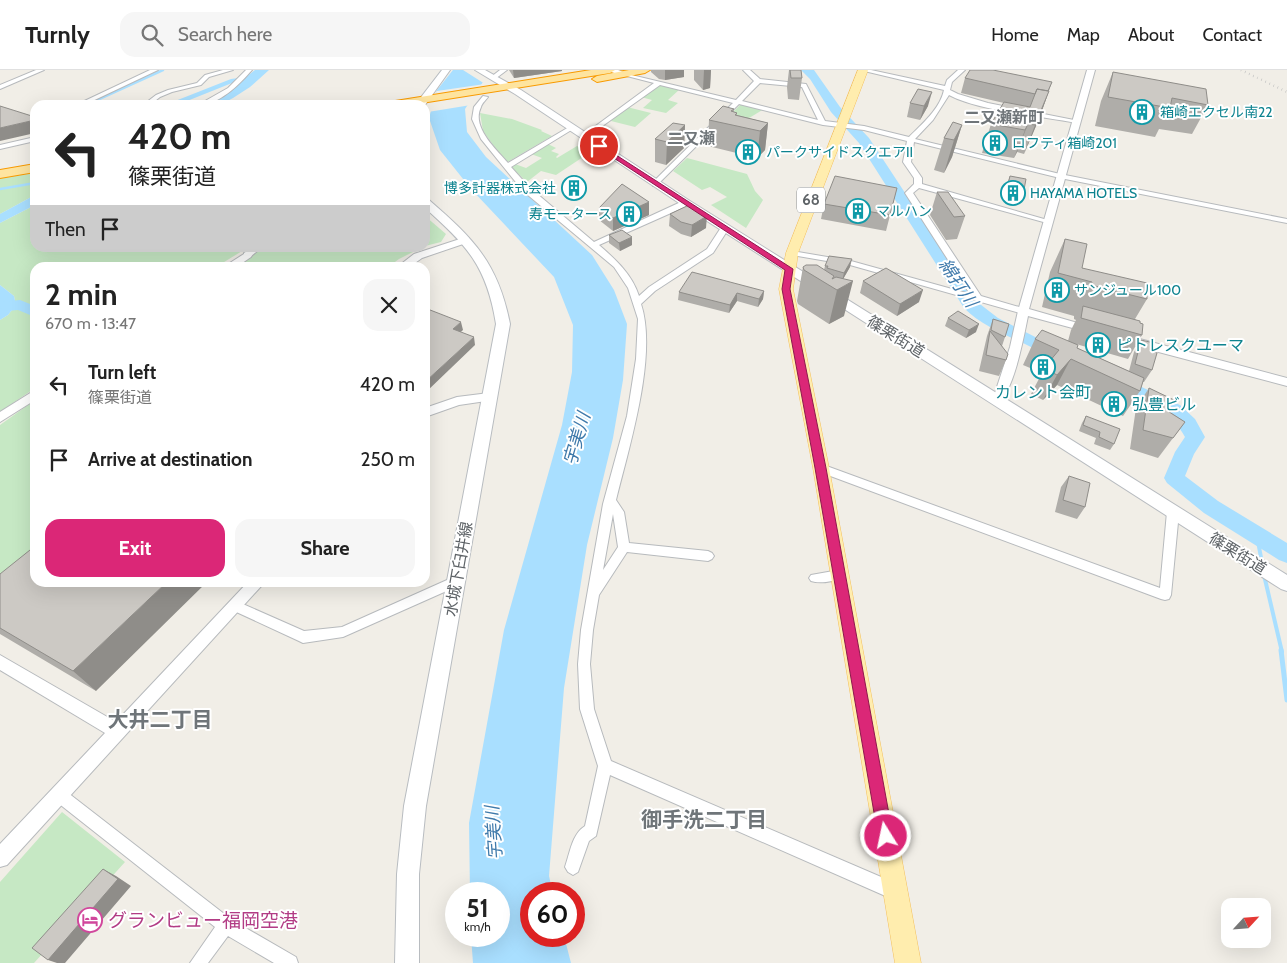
<!DOCTYPE html>
<meta charset="utf-8">
<style>
body{margin:0;font-family:Cabin,"Noto Sans JP",sans-serif;background:#f6f6f6;color:#222;height:100vh;display:flex;flex-direction:column;font-size:19px;white-space:nowrap}
*{box-sizing:border-box;margin:0}
p{font-size:16px;color:#767676}
.icon{flex:none;width:28px;height:28px;fill:none;stroke:currentColor;stroke-width:2;stroke-linecap:round;stroke-linejoin:round}
.map{position:relative;flex:1;overflow:hidden}
.sheet{position:absolute;left:30px;top:192px;width:400px;height:325px;display:flex;flex-direction:column;background:#fff;border-radius:15px;box-shadow:0 5px 20px #0002}
.sheet>*{flex:none}
.guide{position:absolute;left:30px;top:30px;width:400px;height:152px;border-radius:15px;box-shadow:0 5px 20px #0002;background:#fff;color:#222;overflow:hidden}
.needle{width:32px;rotate:64deg}
.tools{position:absolute;left:1221px;top:828px;display:grid;gap:10px}
.tools a{display:grid;place-items:center;width:50px;height:50px;border-radius:10px;background:#fff;box-shadow:0 5px 20px #0002;font-size:25px}
.speed{position:absolute;left:445px;top:812px;display:flex;gap:10px;font-size:25px;font-weight:700;text-align:center}
.speed>*{display:grid;place-content:center;width:65px;height:65px;border-radius:50%;background:#fff;box-shadow:0 5px 20px #0002;line-height:1}
.speed small{font-size:12px;font-weight:400}
.speed .limit{border:8px solid #d22;background:#fff;color:#111}
.pin{position:absolute;display:grid;place-items:center;width:42px;height:42px;color:#fff;margin:-21px;border:2px solid #fff;border-radius:50%;box-shadow:0 1px 5px #0007}
.me{position:absolute;width:55px;margin:-28px;rotate:350deg;stroke-linejoin:round;filter:drop-shadow(0 0 4px #0008)}
.turn{display:flex;align-items:center;gap:18px;height:105px;padding:0 15px;font-size:22px}
.turn .icon{width:65px;height:65px;stroke-width:2.5}
.turn b{display:block;font-size:35px;line-height:42px}
.then{display:flex;align-items:center;height:48px;padding:0 15px;background:#0003;gap:10px;font-size:19px}
.round{display:grid;place-items:center;flex:none;width:52px;height:52px;border-radius:15px;background:#f6f6f6}
.head{display:flex;align-items:center;justify-content:space-between;height:85px;padding:0 15px}
h1{font-size:30px;font-weight:700;line-height:38px}
.cta{display:flex;gap:10px;margin-top:auto;padding:10px 15px}
.cta a{flex:1;height:58px;border-radius:15px;background:#db2777;color:#fff;font-size:20px;font-weight:700;line-height:58px;text-align:center}
.cta a+a{background:#f6f6f6;color:#222}
ul{padding:0;list-style:none}
li{display:flex;align-items:center;gap:15px;height:75px;padding:0 15px}
li div{flex:1}
li b{display:block;font-size:19px}
li em{font-style:normal}
header{display:flex;align-items:center;gap:30px;box-sizing:border-box;height:70px;padding:0 25px;background:#fff;border-bottom:1px solid #e0e0e0}
header strong{font-size:24px}
nav{display:flex;gap:28px;margin-inline-start:auto;font-size:18px}
.search{width:350px;height:45px;background:#f6f6f6;display:flex;align-items:center;gap:12px;box-sizing:border-box;padding:0 18px;border-radius:15px;color:#767676;font-size:19px}
.map>svg:first-child{display:block}
.green{fill:#c6e8c4}
.water{fill:#a9dfff}
.pier{fill:#f1eee7}
.lines{fill:none;stroke-linecap:round;stroke-linejoin:round}
.stream-far3{stroke:#a9dfff;stroke-width:2.5}
.stream-far2{stroke:#a9dfff;stroke-width:3}
.stream-far1{stroke:#a9dfff;stroke-width:4}
.stream{stroke:#a9dfff;stroke-width:5}
.river{fill:#a9dfff;fill-rule:evenodd}
.minor-casing{stroke:#b7babd;stroke-width:2}
.tertiary-casing{stroke:#b7babd;stroke-width:2}
.secondary-casing{stroke:#b8bcc0;stroke-width:2}
.primary-casing{stroke:#f4c05d;stroke-width:1}
.trunk-casing{stroke:#f89a00;stroke-width:2}
.minor{fill:#fff;fill-rule:evenodd}
.tertiary{fill:#fff;fill-rule:evenodd}
.secondary{fill:#fff;fill-rule:evenodd}
.primary{fill:#ffedae;fill-rule:evenodd}
.trunk{fill:#fee49f;fill-rule:evenodd}
.rail{stroke:#b5b6b7;stroke-width:2.5;stroke-dasharray:0.5 4;stroke-linecap:butt}
.wall{fill:#afada9}
.shaded-wall{fill:#8f8d89}
.building{fill:#ccc9c4;stroke:#8f8d89}
.route{fill:#db2777;stroke:#8e194d}
.labels{text-anchor:middle;stroke-width:4;stroke-linejoin:round;paint-order:stroke}
.far-culture-label{font-size:14px;fill:#0d838f;stroke:#fff;text-anchor:start}
.shield{fill:#fff;stroke:#8e9295;stroke-width:1}
.shield-label{font-size:15px;font-weight:bold;fill:#5e6367}
.far-quarter-label{font-size:16px;font-weight:bold;fill:#6f7579;stroke:#fff}
.street-label{font-size:16px;fill:#5e6367;stroke:#fff}
.culture-label{font-size:16px;fill:#0d838f;stroke:#fff;text-anchor:start}
.water-label{font-size:18px;font-style:italic;fill:#3f7aab;stroke:#fff}
.near-hotel-label{font-size:19px;fill:#b23c85;stroke:#fff;text-anchor:start}
.near-neighbourhood-label{font-size:21px;font-weight:bold;fill:#6f7579;stroke:#fff}
</style>
<header>
<strong>Turnly</strong>
<div class="search"><svg class="icon" aria-label="search" viewBox="0 0 24 24"><circle cx="10" cy="10" r="6"/><path d="M15 15l6 6"/></svg>Search here</div>
<nav><a>Home</a><a>Map</a><a>About</a><a>Contact</a></nav>
</header>
<div class="map">
<svg width="1287" height="893" viewBox="0 0 1287 893">
<rect width="100%" height="100%" fill="#f1eee7"/>
<path class="green" d="M659 14 680 19 668 30 678 33 666 43 643 38 652 30 641 27Z
M741 34 764 39 731 59 719 56Z
M627 37 651 43 635 57 611 51Z
M480 43 512 49 542 60 541 61 552 66 506 93 483 61Z
M548 74 556 78 551 81 559 84 556 87 557 88 577 76 589 83 556 105 541 101 527 112 511 97 515 94 526 98 542 88 531 84Z
M687 88 747 104 755 121 763 130 746 158 711 135 727 127 710 117 702 120 673 101Z
M35 103V125L0 144V108Z
M35 135V178H247L216 197 35 198V318L0 342V250L8 245 16 235 14 226 0 215V153Z
M425 146 446 164 441 172 425 176Z
M260 178H421L399 189 388 197 230 198Z
M35 330V493L0 523V355Z
M62 742 125 792 34 893H0V812Z"/>
<path class="water" d="M255 0H269L250 17 233 28 220 35H206L231 21 238 14 232 13 177 35H165L231 9 246 7Z
M453 0H491L465 39 467 62 486 87 592 185 614 220 627 254 623 310 613 368 587 475 564 618 549 806 553 824H531V866H564L571 893H473L471 866H499V824H470L469 753 504 560 562 355 572 302 573 255 554 207 471 119 440 80 429 48 437 20Z
M35 125V135L0 153V144Z
M0 215 14 226 16 235 8 245 0 250Z"/>
<path class="pier" d="M463 0H493V1L471 35 428 42 437 21 485 14Z"/>
<g class="lines">
<path class="stream-far3" d="M86 35 163 0
M0 119 35 113"/>
<path class="stream-far2" d="M14 234 35 242"/>
<path class="stream-far1" d="M1257 466 1262 493
M1264 505 1282 582"/>
<path class="stream" d="M1281 580 1287 630"/>
<path class="river" d="M801 0H814L840 37 869 68 976 231 998 248 1065 282 1068 286 1065 290C1061 291 1058 292 1054 290 1046 287 1038 281 1031 277 1007 265 983 257 964 238L859 73 831 42 810 9Z
M20 230 35 236V247L18 240 7 241 0 238 1 232Z
M1114 304 1180 335 1195 349 1205 367 1194 384 1185 406 1218 431 1287 473V493L1279 490 1204 443 1167 413 1164 408 1175 382 1185 367C1171 339 1134 328 1108 314L1105 310 1108 306Z"/>
<defs>
<path id="minor" d="M36 0H44L0 19V15Z
M150 0H158L84 35H76Z
M223 0H233L209 7 201 15 172 22 160 27 150 35H143L156 25 168 20 197 13 205 5Z
M246 0H252C239 15 219 35 198 35L228 18Z
M500 0H507L495 9H491V7Z
M743 0H750L760 9 806 14 825 51 864 56 909 67C922 54 940 39 944 20L860 0H871L945 16 947 10 958 0H965L952 12 950 20 958 24 988 33 1079 51 1076 53C1041 46 979 41 949 25L933 50 915 69 1060 104 1287 149V153L1060 108 914 72 911 92 922 108V114L1051 151 1047 153 919 118 913 123 981 226 1026 239V243L1023 244 850 195 792 185 788 183 792 181 851 191 970 224 905 123 914 114V108L903 92 907 71 864 60 823 55 739 34 656 116H653V112L733 33 660 15 587 67 582 66 654 13 623 5V3L736 30 754 11ZM760 13 802 17 818 50 742 31Z
M483 26 488 27C486 30 482 33 481 37 471 57 496 79 508 93L569 57H573V59L511 97 529 117 594 172 683 131H689V135L599 175C616 190 632 204 639 226L649 217 707 179 722 156 729 158 713 183 655 221 641 234C658 285 629 377 616 430L624 442 629 473 708 481 712 483 714 486 712 489 708 491 627 482 599 525 593 560 590 594 594 639 611 691 902 816 904 822 902 828 896 830 890 828 610 705 596 766 589 771 578 802 573 805 568 802 565 797C570 783 572 764 585 756L598 696 580 639 578 594 581 560 603 434 627 346 636 289 638 249 628 218 614 197 523 121 481 69 472 49 474 37ZM613 444 618 477 603 500Z
M35 67V71L0 79V75Z
M252 178H261L250 187H244V183Z
M821 394 1160 518 1167 442 1169 439H1177L1179 442 1171 525 1169 529 1165 530 1161 529 817 401 816 398Z
M839 500 843 502 845 505 843 508C834 511 820 514 811 511L809 508 811 505Z
M456 506 460 507 462 511 460 515 343 567 303 573 299 571 232 540 230 536 232 532 236 531 304 561 342 557Z
M58 717 63 719 232 850 296 887 298 893H274L228 866 208 893H190L215 857 53 729 51 724 53 719Z"/>
<path id="tertiary" d="M604 0H618L629 4 625 6Z
M1087 0H1095L1029 239 1095 258 1097 260 1091 263 1028 246C1024 266 1014 320 999 332H991L989 329 995 323 1010 277 1018 241Z
M466 167 469 168V172L422 188 408 198H396L414 184Z
M247 182 252 185 251 187 235 198H222Z
M1136 268 1287 308V316L1132 275 1130 272Z
M35 320V330L0 352V342Z
M489 323 495 327 493 330 459 335 425 347V338L457 327Z
M248 512H265L7 795 0 797V774L105 663 0 600V585L116 652Z"/>
<path id="secondary" d="M442 0H450L425 35H415Z
M475 0H485L521 20 690 131 1287 505V521L1281 519 682 135 515 24Z
M425 129 429 130C474 169 498 193 510 254L426 736 419 804V893H395L397 804 404 736 496 254C487 197 467 175 425 138Z"/>
<path id="primary" d="M858 0H868L798 183 793 219 829 398 921 893H895L813 398 779 219 786 183Z"/>
<path id="trunk" d="M591 0H615L610 3 409 35H384L389 32Z
M629 0H650L645 3 597 12 592 9 597 6Z
M35 94V102L0 108V100Z"/>
</defs>
<use href="#minor" class="minor-casing"/>
<use href="#tertiary" class="tertiary-casing"/>
<use href="#secondary" class="secondary-casing"/>
<use href="#primary" class="primary-casing"/>
<use href="#trunk" class="trunk-casing"/>
<use href="#minor" class="minor"/>
<use href="#tertiary" class="tertiary"/>
<use href="#secondary" class="secondary"/>
<use href="#primary" class="primary"/>
<use href="#trunk" class="trunk"/>
<path class="rail" d="M1241 0 1287 22"/>
</g>
<path class="wall" d="M509 0H562V1L514 8Z
M651 0H684V7L665 10 659 9 651 2Z
M694 0H711L710 18 703 20 694 10Z
M789 0H801L802 8 799 30 788 29 787 17Z
M1113 2 1208 35 1192 64 1159 59 1155 67 1095 56 1101 31Z
M965 8 1052 12 1039 49 1024 84 1017 82 1014 88 982 83 991 54 1004 33 961 23Z
M910 33 928 36 920 50 907 47Z
M734 39V42L737 43V45L768 53 765 80 757 88 708 76 709 50Z
M685 55 684 78 666 95 655 92V69Z
M962 55 952 87 944 103 934 100 944 68Z
M1010 106 1023 125 1020 133 1003 129 1007 114Z
M897 118 886 161 821 149 824 134Z
M937 122 965 146 957 169 946 170 930 145Z
M599 138 649 145 613 161 599 150Z
M670 144 706 158 691 167 681 164 669 156Z
M609 165 632 175 620 181 609 173Z
M1065 169 1082 198 1147 229 1135 249 1140 253 1142 265 1128 289 1076 274 1077 278 1129 301 1134 282 1141 270 1152 281V300L1144 312H1143L1140 321 1123 346 1057 315 1043 330 1031 324 1042 303 1023 295 1035 269 1068 271 1071 260 1076 250 1074 249V246L1042 237 1050 202Z
M825 196 850 197 843 209 844 246 829 254 798 234 797 231 803 197 824 200Z
M863 211 919 232 897 246 860 223Z
M764 221 763 229 758 237 737 231 729 243 678 230 679 222Z
M948 248 976 262 966 268 945 256Z
M993 249 1005 267 1002 276 1006 290 999 306 979 301 987 266Z
M1149 318 1174 330 1167 340 1185 352 1158 388 1130 379 1136 338Z
M1086 346 1114 374 1110 380 1094 374 1096 368 1079 361 1082 353Z
M1069 406 1085 437 1077 449 1055 442 1061 417Z
M0 504 96 621 0 564Z"/>
<path class="shaded-wall" d="M513 0H562V1L514 8Z
M665 0H684V7L665 10Z
M704 0H711L710 18 703 20Z
M1049 21 1039 49 1024 84 1035 55Z
M932 22 928 36 920 50 924 36Z
M35 50V63L0 71V58Z
M768 53 765 80 757 88 760 61Z
M1028 54 1017 82 1014 88 1025 60Z
M685 55 684 78 666 95 667 72Z
M962 55 952 87 944 103 954 70Z
M649 132V145L613 161V148Z
M707 146 706 158 691 167 692 155Z
M632 167V175L620 181 619 173Z
M852 189 850 197 842 211 844 203Z
M853 211 844 246 829 254 837 220Z
M923 220 919 232 897 246 900 234Z
M764 221 763 229 758 237 759 229Z
M737 223V231L729 243 730 235Z
M461 252 463 260 455 267 453 259Z
M979 254 976 262 966 268 969 260Z
M474 267 475 275 425 323V312Z
M1078 275 1057 315 1043 330 1057 305Z
M167 512H207L96 621 73 601Z
M103 799 116 806 131 816 65 893H57L48 890Z"/>
<path class="building" d="M790 0H801L802 8H791Z
M970 0H993L1052 12 1048 21 1037 19 1035 24 965 8Z
M1113 2 1206 19 1208 35 1172 28 1170 38 1108 27Z
M918 19 932 22 924 36 910 33Z
M1037 19 1049 21 1035 55 1028 54 1025 60 991 54 1004 32 1030 37Z
M0 36 35 47V50L0 58Z
M723 36 734 39 731 41 737 43 735 45 768 53 760 61 709 50Z
M953 52 962 55 954 70 944 68Z
M673 53 685 55 667 72 655 69Z
M835 106 897 118 890 145 824 134Z
M1010 106 1026 109 1023 125 1006 122Z
M622 114 649 132 613 148 599 138Z
M937 122H948L965 146 954 147Z
M689 135 707 146 692 155 681 152 670 144Z
M622 160 632 167 619 173 609 165Z
M1065 169 1087 174 1082 198 1147 213V229L1091 215 1092 212 1058 203Z
M829 186 852 189 844 203 827 198 828 196H825Z
M806 195H817L834 206 832 209 836 207 853 211 837 220 804 200 803 197Z
M886 198 923 220 900 234 863 211Z
M692 202 764 221 759 229 737 223 730 235 679 222Z
M1083 236 1140 251V253L1143 254 1142 265 1081 248Z
M425 238 461 252 453 259 474 267 425 312Z
M958 241 979 254 969 260 948 248Z
M993 249 1009 254 1005 267 991 260Z
M1042 260 1078 275 1077 278 1144 308 1140 321 1071 289 1057 305 1044 298 1059 280 1035 269Z
M990 261 1008 284 1006 290 986 285Z
M1141 270 1154 273 1152 281 1157 283 1152 300 1135 294Z
M1149 318 1174 330 1166 340 1185 352 1173 368 1143 360Z
M1086 346 1120 359 1114 374 1099 367 1100 362 1083 355Z
M1069 406 1090 413 1085 437 1063 430Z
M35 476V512H167L73 601 0 558V504Z
M103 799 118 809 48 890 32 878Z"/>
<path class="route" d="M599 74 793 199 790 219 826 398 893 766 891 772 886 774 880 772 878 766 815 398 782 219 785 200 597 77 596 76Z"/>
<defs>
<symbol id="building-ring" viewBox="-11 -11 22 22"><circle r="9.5" fill="#fff" stroke="#0f9aa8" stroke-width="1.5"/><path d="M-4-6H4V6H1V3H-1V6H-4ZM-2.5-4.3h1.7v1.8h-1.7ZM.8-4.3h1.7v1.8H.8ZM-2.5-1h1.7V.8h-1.7ZM.8-1h1.7V.8H.8Z" fill="#0f9aa8"/></symbol>
<symbol id="hotel-ring" viewBox="-11 -11 22 22"><circle r="9.5" fill="#fff" stroke="#d1479c" stroke-width="1.5"/><path d="M-6-4.5h1.5V1H6V5H4.5V3h-9V5H-6ZM-4 0a1.8 1.8 0 1 1 3.6 0ZM.5 0V-2.5h3Q6-2.5 6 0Z" fill="#d1479c"/></symbol>
</defs>
<g fill-rule="evenodd">
<use href="#building-ring" x="1128" y="28" width="28" height="28"/>
<use href="#building-ring" x="981" y="59" width="28" height="28"/>
<use href="#building-ring" x="734" y="68" width="28" height="28"/>
<use href="#building-ring" x="560" y="104" width="28" height="28"/>
<use href="#building-ring" x="999" y="109" width="28" height="28"/>
<use href="#building-ring" x="844" y="127" width="28" height="28"/>
<use href="#building-ring" x="615" y="130" width="28" height="28"/>
<use href="#building-ring" x="1043" y="206" width="28" height="28"/>
<use href="#building-ring" x="1084" y="261" width="28" height="28"/>
<use href="#building-ring" x="1029" y="283" width="28" height="28"/>
<use href="#building-ring" x="1100" y="320" width="28" height="28"/>
<use href="#hotel-ring" x="76" y="836" width="28" height="28"/>
</g>
<g class="labels">
<g class="far-culture-label">
<text x="1160" y="47">箱崎エクセル南22</text>
<text x="1012" y="78">ロフティ箱崎201</text>
<text x="766" y="87">パークサイドスクエアII</text>
<text x="556" y="123" text-anchor="end">博多計器株式会社</text>
<text x="1030" y="128">HAYAMA HOTELS</text>
<text x="876" y="146">マルハン</text>
<text x="612" y="149" text-anchor="end">寿モータース</text>
<text x="1074" y="225">サンジュール100</text>
</g>
<rect class="shield" x="797" y="117.5" width="28" height="25" rx="4"/>
<g class="shield-label">
<text x="811" y="135">68</text>
</g>
<g class="far-quarter-label">
<text x="1004" y="53">二又瀬新町</text>
<text x="691" y="74">二又瀬</text>
</g>
<g class="street-label">
<text transform="translate(896 266) rotate(32)" y="6">篠栗街道</text>
<text transform="translate(1238 483) rotate(32)" y="6">篠栗街道</text>
<text transform="translate(458 499) rotate(-80)" y="6">水城下臼井線</text>
</g>
<g class="culture-label">
<text x="1116" y="281">ピトレスクユーマ</text>
<text x="1043" y="328" text-anchor="middle">カレント会町</text>
<text x="1132" y="340">弘豊ビル</text>
</g>
<g class="water-label">
<text transform="translate(958 213) rotate(56)" y="6">綿打川</text>
<text transform="translate(577 369) rotate(-74)" y="6">宇美川</text>
<text transform="translate(494 763) rotate(-94)" y="6">宇美川</text>
</g>
<g class="near-hotel-label">
<text x="108" y="857">グランビュー福岡空港</text>
</g>
<g class="near-neighbourhood-label">
<text x="160" y="657">大井二丁目</text>
<text x="704" y="757">御手洗二丁目</text>
</g>
</g>
</svg>
<div class="tools">
<a><svg class="needle" viewBox="-14 -14 28 28"><path d="M0-13l5 13h-10z" fill="#e53935"/><path d="M0 13l5-13h-10z" fill="#767676"/></svg></a>
</div>
<div class="speed"><div>51<small>km/h</small></div><div class="limit">60</div></div>
<div class="pin" style="left:599px;top:76px;background:#d93025"><svg class="icon" aria-label="arrive" viewBox="0 0 24 24"><path d="M6 21V4h12l-3 4 3 4H6"/></svg></div>
<svg class="me" style="left:886px;top:766px" viewBox="-20 -20 40 40"><circle r="17" fill="#db2777" stroke="#fff" stroke-width="3"/><path d="M0-11L8 9 0 5-8 9z" fill="#fff"/></svg>
<div class="guide">
<div class="turn"><svg class="icon" aria-label="left" viewBox="0 0 24 24"><path d="M17 20v-9H6M10 6l-5 5 5 5"/></svg><div><b>420 m</b>篠栗街道</div></div>
<div class="then">Then<svg class="icon" aria-label="arrive" viewBox="0 0 24 24"><path d="M6 21V4h12l-3 4 3 4H6"/></svg></div>
</div>
<section class="sheet">
<div class="head"><div><h1>2 min</h1><p>670 m · 13:47</p></div><a class="round"><svg class="icon" aria-label="close" viewBox="0 0 24 24"><path d="M6 6l12 12M18 6L6 18"/></svg></a></div>
<ul>
<li><svg class="icon" aria-label="left" viewBox="0 0 24 24"><path d="M17 20v-9H6M10 6l-5 5 5 5"/></svg><div><b>Turn left</b><p>篠栗街道</p></div><em>420 m</em></li>
<li><svg class="icon" aria-label="arrive" viewBox="0 0 24 24"><path d="M6 21V4h12l-3 4 3 4H6"/></svg><div><b>Arrive at destination</b></div><em>250 m</em></li>
</ul>
<div class="cta"><a>Exit</a><a>Share</a></div>
</section>
</div>
